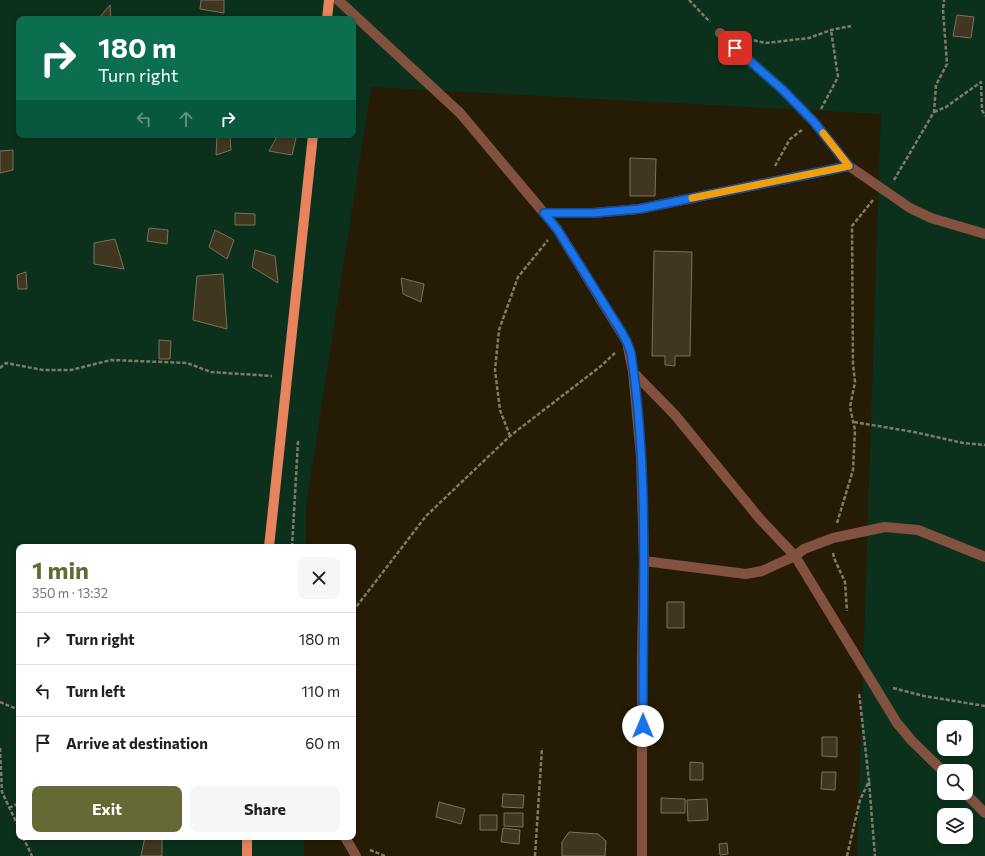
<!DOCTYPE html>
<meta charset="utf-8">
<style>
body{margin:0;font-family:Commissioner,sans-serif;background:#f6f6f6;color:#202124;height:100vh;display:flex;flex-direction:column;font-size:15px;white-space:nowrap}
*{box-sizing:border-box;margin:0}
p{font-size:13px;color:#757577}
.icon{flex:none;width:22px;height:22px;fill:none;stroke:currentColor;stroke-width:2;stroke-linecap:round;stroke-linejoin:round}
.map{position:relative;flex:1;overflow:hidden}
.panel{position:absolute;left:16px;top:544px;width:340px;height:296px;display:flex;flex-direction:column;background:#fff;border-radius:8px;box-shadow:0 2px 6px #0003}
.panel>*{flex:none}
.top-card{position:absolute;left:16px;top:16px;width:340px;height:122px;border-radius:8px;box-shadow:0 2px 6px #0003;background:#0b6e4f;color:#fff;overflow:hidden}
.fabs{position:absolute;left:937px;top:720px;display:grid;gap:8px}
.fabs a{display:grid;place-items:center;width:36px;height:36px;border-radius:8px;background:#fff;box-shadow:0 2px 6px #0003;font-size:20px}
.pin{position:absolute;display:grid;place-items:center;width:34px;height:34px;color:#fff;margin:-17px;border-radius:8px;box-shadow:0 2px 6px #0006}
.me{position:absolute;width:44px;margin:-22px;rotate:0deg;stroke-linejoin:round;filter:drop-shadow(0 0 3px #0008)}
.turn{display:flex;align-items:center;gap:14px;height:84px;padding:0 16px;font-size:18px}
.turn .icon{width:52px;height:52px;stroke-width:2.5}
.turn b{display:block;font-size:28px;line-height:34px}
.lanes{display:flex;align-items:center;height:38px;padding:0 16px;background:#0003;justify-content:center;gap:20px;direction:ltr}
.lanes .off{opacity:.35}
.round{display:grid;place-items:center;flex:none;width:42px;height:42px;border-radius:8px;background:#f6f6f6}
.summary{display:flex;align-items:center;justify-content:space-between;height:68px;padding:0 16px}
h1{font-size:24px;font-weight:700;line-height:30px;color:#656933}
.button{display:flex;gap:8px;margin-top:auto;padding:8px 16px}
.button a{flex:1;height:46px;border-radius:8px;background:#656933;color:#fff;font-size:16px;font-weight:700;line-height:46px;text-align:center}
.button a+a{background:#f6f6f6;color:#202124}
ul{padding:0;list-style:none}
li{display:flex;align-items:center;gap:12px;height:52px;padding:0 16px;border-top:1px solid #e0e0e0}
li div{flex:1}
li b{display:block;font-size:15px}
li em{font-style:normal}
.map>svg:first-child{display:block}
.green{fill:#0b311c;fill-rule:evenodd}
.building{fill:#413620;stroke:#7d7159}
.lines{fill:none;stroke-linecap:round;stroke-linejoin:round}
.path{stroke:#827a68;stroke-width:2.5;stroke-dasharray:4 2;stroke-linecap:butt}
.street{stroke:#825140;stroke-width:10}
.primary{stroke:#e7835d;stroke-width:10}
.route-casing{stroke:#114b97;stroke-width:10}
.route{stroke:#1a73e8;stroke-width:7}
.slow{stroke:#f59e0b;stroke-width:7}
</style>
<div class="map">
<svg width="985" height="856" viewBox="0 0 985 856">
<rect width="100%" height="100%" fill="#261c06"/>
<path class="green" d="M0 0H985V856H857L881 114 371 87 306 505V547H19V837H304V856H0ZM19 19H353V135H19ZM944 727H966V749H944ZM944 771H966V793H944ZM944 815H966V837H944Z"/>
<path class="building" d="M201 0H224V13L200 9Z
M110 5 111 19H98Z
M957 15 974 17 971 38 953 36Z
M217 135H230L231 150 216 155Z
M278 135 296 138 292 155 269 151Z
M13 150V170L0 173V151Z
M630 158 656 159 655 196H630Z
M235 213 255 214V225H235Z
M149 228 168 230 167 244 147 241Z
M215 230 234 240 227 259 209 247Z
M115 239 124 269 94 264V243Z
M255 250 275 256 278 283 252 267Z
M654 251 692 252 690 356H675V366L665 365V356H652Z
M26 272 27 289H18L17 275Z
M223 274 227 329 193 320 197 276Z
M401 278 424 284 421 302 403 294Z
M159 340 171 341 170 359H159Z
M667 602H684V628H667Z
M822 737H837V757L822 756Z
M690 762 703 763V780H690Z
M822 772H836L835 790 821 789Z
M503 794 524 795 523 808 502 807Z
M661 798 685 799V813H661Z
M707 799 708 820 688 821 687 800Z
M439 802 465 809 461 824 436 817Z
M504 813H523V827L504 826Z
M480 815H497V830H480Z
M503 828 520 830 519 844 501 842Z
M569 832 598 834 606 841 605 856H562V842Z
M145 837H162V856H141Z
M727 843 728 854 720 855 719 844Z"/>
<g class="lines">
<path class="path" d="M689 0 710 22
M748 39 766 43 809 38 831 30 851 26
M821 109 838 77 831 30
M934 112 946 107 981 82 982 110 985 116
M775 166 790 139 802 130
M894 180 934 112 936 85 947 64 943 10 944 0
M0 368 6 363 43 370H71L111 360 187 363 211 372 272 376
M854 422 914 432 963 443 985 445
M510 436 500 410 495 370 499 330 518 277 548 240
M837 523 853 470 855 430 850 407 855 382 853 364 852 226 873 200
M292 547 298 442 296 440
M833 553 834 558 845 582 847 611
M353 611 426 516 510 436 601 366 615 353
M893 688 924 696 985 706
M0 702 19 710
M0 748 2 792 19 828
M869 782 875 856
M9 808 19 803
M23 837 32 856
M370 850 385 856
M535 856 542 748
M847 856 860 800 869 781 859 692"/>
<path class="street" d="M338 0 460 113 544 213 557 229 627 342 633 372 641 457 644 561 642 655V856
M720 33 735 48 783 90 814 122 849 166 910 208 931 218 985 234
M544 213H593L639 209 849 166
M633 372 675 415 760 519 795 556 897 723 912 741 944 772
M644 561 746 574 762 571 795 556 804 549 833 538 885 527 918 530 985 557
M965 793 985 813
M345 837 356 856"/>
<path class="primary" d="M327 19 329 0
M269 547 313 135
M247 856V837"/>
</g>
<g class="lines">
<defs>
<path id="route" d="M643 726C642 602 650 477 631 353L627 342 621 331 557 229 544 213H593L639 209 849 166 814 122 783 90 735 48"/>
</defs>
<use href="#route" class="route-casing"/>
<use href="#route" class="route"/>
<path class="slow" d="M692 198 849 166 823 133"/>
</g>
</svg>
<div class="fabs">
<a><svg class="icon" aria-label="sound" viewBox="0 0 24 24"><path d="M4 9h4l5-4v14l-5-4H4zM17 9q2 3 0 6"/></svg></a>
<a><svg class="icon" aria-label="search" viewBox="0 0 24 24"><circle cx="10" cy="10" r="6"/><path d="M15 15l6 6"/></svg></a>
<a><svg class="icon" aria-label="layers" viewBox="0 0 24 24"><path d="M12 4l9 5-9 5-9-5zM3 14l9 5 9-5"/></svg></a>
</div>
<div class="pin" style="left:735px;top:48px;background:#d93025"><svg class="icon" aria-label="arrive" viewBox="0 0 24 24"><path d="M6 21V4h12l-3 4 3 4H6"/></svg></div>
<svg class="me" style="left:643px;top:726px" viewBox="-20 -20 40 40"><circle r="19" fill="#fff"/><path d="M0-13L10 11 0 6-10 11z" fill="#1a73e8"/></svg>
<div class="top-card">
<div class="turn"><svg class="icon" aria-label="right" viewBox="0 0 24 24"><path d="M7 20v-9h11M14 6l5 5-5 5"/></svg><div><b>180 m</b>Turn right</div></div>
<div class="lanes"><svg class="icon off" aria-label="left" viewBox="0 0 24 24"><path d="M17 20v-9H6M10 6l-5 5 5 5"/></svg><svg class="icon off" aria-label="ahead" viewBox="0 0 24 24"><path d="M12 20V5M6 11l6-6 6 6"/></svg><svg class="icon" aria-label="right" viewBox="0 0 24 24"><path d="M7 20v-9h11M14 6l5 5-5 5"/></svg></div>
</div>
<section class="panel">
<div class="summary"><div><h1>1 min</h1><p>350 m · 13:32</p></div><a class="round"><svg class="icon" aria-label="close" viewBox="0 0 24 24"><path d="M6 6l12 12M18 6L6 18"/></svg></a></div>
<ul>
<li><svg class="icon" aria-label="right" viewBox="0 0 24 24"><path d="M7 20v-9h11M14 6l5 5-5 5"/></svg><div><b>Turn right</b></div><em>180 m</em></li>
<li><svg class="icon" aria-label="left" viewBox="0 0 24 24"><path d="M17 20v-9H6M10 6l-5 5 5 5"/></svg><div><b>Turn left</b></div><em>110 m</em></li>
<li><svg class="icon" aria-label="arrive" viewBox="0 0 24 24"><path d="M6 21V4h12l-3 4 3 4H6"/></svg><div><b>Arrive at destination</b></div><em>60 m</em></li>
</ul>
<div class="button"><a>Exit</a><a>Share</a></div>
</section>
</div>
